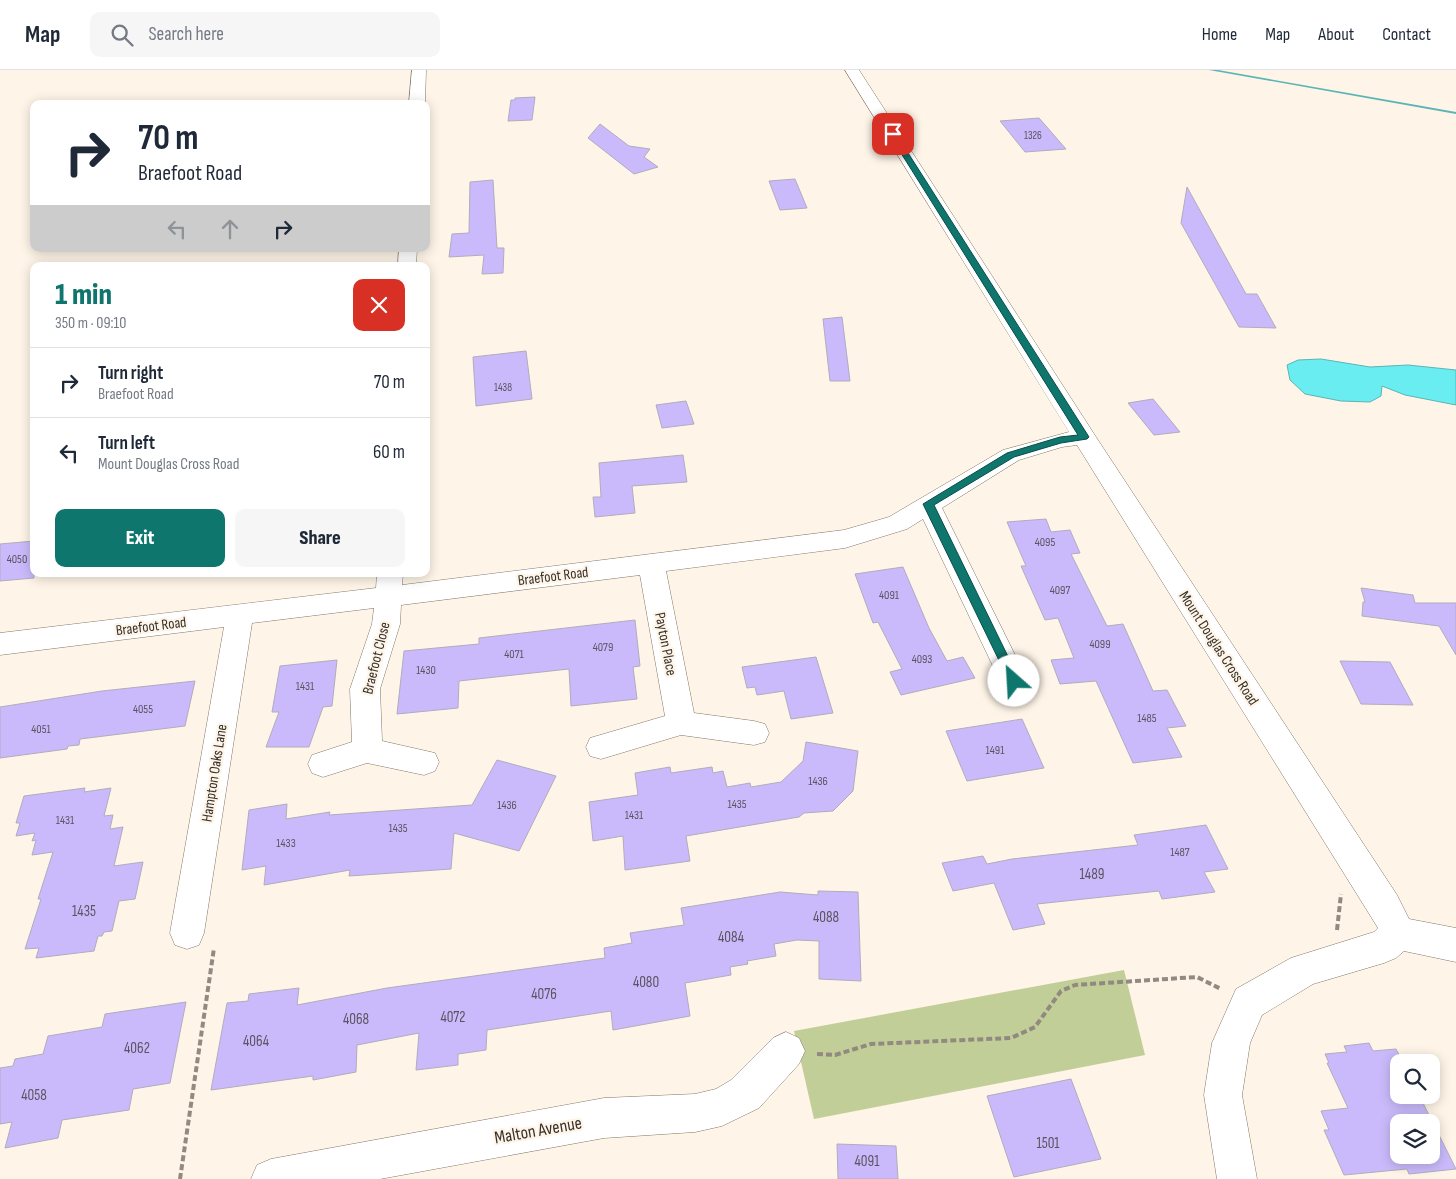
<!DOCTYPE html>
<meta charset="utf-8">
<style>
body{margin:0;font-family:"Sofia Sans Condensed",sans-serif;background:#f6f6f7;color:#1f2937;height:100vh;display:flex;flex-direction:column;font-size:19px;white-space:nowrap}
*{box-sizing:border-box;margin:0}
p{font-size:16px;color:#747a83}
.icon{flex:none;width:28px;height:28px;fill:none;stroke:currentColor;stroke-width:2;stroke-linecap:round;stroke-linejoin:round}
.map{position:relative;flex:1;overflow:hidden}
.details{position:absolute;left:30px;top:192px;width:400px;height:315px;display:flex;flex-direction:column;background:#fff;border-radius:10px;box-shadow:0 2px 12px #0003}
.details>*{flex:none}
.top-card{position:absolute;left:30px;top:30px;width:400px;height:152px;border-radius:10px;box-shadow:0 2px 12px #0003;background:#fff;color:#1f2937;overflow:hidden}
.tools{position:absolute;left:1390px;top:984px;display:grid;gap:10px}
.tools a{display:grid;place-items:center;width:50px;height:50px;border-radius:10px;background:#fff;box-shadow:0 2px 12px #0003;font-size:25px}
.pin{position:absolute;display:grid;place-items:center;width:42px;height:42px;color:#fff;margin:-21px;border-radius:10px;box-shadow:0 2px 8px #0006}
.me{position:absolute;width:55px;margin:-28px;rotate:334deg;stroke-linejoin:round;filter:drop-shadow(0 0 4px #0008)}
.turn{display:flex;align-items:center;gap:18px;height:105px;padding:0 25px;font-size:22px}
.turn .icon{width:65px;height:65px;stroke-width:2.5}
.turn b{display:block;font-size:35px;line-height:42px}
.lanes{display:flex;align-items:center;height:48px;padding:0 25px;background:#0003;justify-content:center;gap:25px;direction:ltr}
.lanes .off{opacity:.35}
.round{display:grid;place-items:center;flex:none;width:52px;height:52px;border-radius:10px;background:#f6f6f7}
.overview{display:flex;align-items:center;justify-content:space-between;height:85px;padding:0 25px}
h1{font-size:30px;font-weight:800;line-height:38px;color:#0f766e}
.action{display:flex;gap:10px;margin-top:auto;padding:10px 25px}
.action a{flex:1;height:58px;border-radius:10px;background:#0f766e;color:#fff;font-size:20px;font-weight:800;line-height:58px;text-align:center}
.action a+a{background:#f6f6f7;color:#1f2937}
ul{padding:0;list-style:none}
li{display:flex;align-items:center;gap:15px;height:70px;padding:0 25px;border-top:1px solid #e0e1e3}
li div{flex:1}
li b{display:block;font-size:19px}
li em{font-style:normal}
header{display:flex;align-items:center;gap:30px;box-sizing:border-box;height:70px;padding:0 25px;background:#fff;border-bottom:1px solid #e0e1e3}
header strong{font-size:24px}
nav{display:flex;gap:28px;margin-inline-start:auto;font-size:18px}
.search{width:350px;height:45px;background:#f6f6f7;display:flex;align-items:center;gap:12px;box-sizing:border-box;padding:0 18px;border-radius:10px;color:#747a83;font-size:19px}
.map>svg:first-child{display:block}
.green{fill:#c2ce97}
.water{fill:#6aedf1;stroke:#5ab5b6}
.lines{fill:none;stroke-linecap:round;stroke-linejoin:round}
.stream{fill:#5ab5b6;fill-rule:evenodd}
.building{fill:#cabafb;stroke:#b0acbd;fill-rule:evenodd}
.minor-casing{stroke:#82776a;stroke-width:1}
.path{stroke:#928a81;stroke-width:4;stroke-dasharray:6 3;stroke-linecap:butt}
.minor{fill:#fff;fill-rule:evenodd}
.route{fill:#0f766e;stroke:#0a4d48}
.labels{text-anchor:middle;stroke-width:4.5;stroke-linejoin:round;paint-order:stroke}
.far-number-label{font-size:11px;fill:#5b535f}
.number-label{font-size:12px;fill:#5b535f}
.street-label{font-size:15px;fill:#36312b;stroke:#fef4e7}
.near-number-label{font-size:15px;fill:#5b535f}
.near-street-label{font-size:18px;fill:#36312b;stroke:#fef4e7}
</style>
<header>
<strong>Map</strong>
<div class="search"><svg class="icon" aria-label="search" viewBox="0 0 24 24"><circle cx="10" cy="10" r="6"/><path d="M15 15l6 6"/></svg>Search here</div>
<nav><a>Home</a><a>Map</a><a>About</a><a>Contact</a></nav>
</header>
<div class="map">
<svg width="1456" height="1109" viewBox="0 0 1456 1109">
<rect width="100%" height="100%" fill="#fef4e7"/>
<path class="green" d="M1124 900 1145 985 814 1049 794 961Z"/>
<path class="water" d="M1321 289 1370 297 1408 295 1456 300V335L1405 325 1382 316 1381 326 1370 332 1341 331 1305 324 1290 310 1287 295 1298 290Z"/>
<g class="lines">
<path class="stream" d="M1209 0H1218L1456 42V44Z"/>
</g>
<path class="building" d="M535 27 532 50 508 51 511 30H515V28Z
M1039 48 1066 79 1025 82 1000 51Z
M600 54 629 76 650 79 644 87 658 97 634 104 588 68Z
M795 109 807 138 780 140 769 111Z
M493 110 497 178H504L503 203 482 204 484 185 449 187 452 164 469 163 470 112Z
M1187 117 1246 224H1257L1276 258 1239 257 1181 153Z
M842 247 850 311H830L823 249Z
M526 281 532 329 476 336 473 287Z
M1153 329 1180 362 1154 365 1128 333Z
M686 331 694 354 662 358 656 335Z
M683 385 687 412 632 416 635 443 595 447 593 427H601L599 393Z
M1046 449 1051 462 1070 460 1080 483 1071 484 1107 556 1123 554 1153 621 1167 620 1186 656 1167 658 1182 687 1133 693 1096 611 1060 614 1051 590 1074 588 1058 548 1045 550 1021 496H1026L1007 452Z
M34 471V508L0 511V474Z
M903 497 929 558 947 591 963 587 975 608 901 625 890 602 902 599 878 552 873 553 855 504Z
M1361 518 1413 525 1415 533H1456V585L1439 556 1362 546 1363 532H1365Z
M635 550 640 596 633 597 637 629 571 636 569 599 459 611 458 638 397 644 404 581 479 574V568Z
M816 587 833 643 791 649 784 621 757 625 755 617 747 618 742 597Z
M337 590 332 636 323 637 309 677H266L279 642H272L280 596Z
M1340 591 1390 592 1413 635 1361 634Z
M195 611 185 656 80 669 79 675 68 676 67 679 0 688V637L102 621Z
M1022 649 1044 698 967 711 946 661Z
M806 672 858 681 853 721 833 741 804 743 799 747 686 766 690 791 625 800 623 766 593 771 589 732 638 725 635 703 670 697 671 703 712 697 713 703 723 701 727 717 750 713 751 717 781 712 803 691Z
M497 690 556 706 519 781 454 763 451 799 349 806 350 800 264 815 266 796 242 800 249 740 287 734 286 749 330 742 329 745 472 735Z
M85 718 84 722 111 718 104 746 113 745 110 759 123 757 114 796 143 792 135 829 119 831 112 861 104 862 102 866H98L94 881 36 888 39 878 25 879 41 829H38L53 782 32 785 36 770 32 771 35 763 16 766 20 753H16L24 726Z
M1206 755 1228 799 1204 802 1215 822 1162 829 1159 821 1037 834 1045 854 1013 860 994 813 953 821 942 793 983 786 987 794 1012 789 1138 775 1134 765Z
M818 821 858 822 861 911 819 909V871L797 870 774 874 776 886 747 891 748 894 730 897 731 905 685 913 690 946 613 960 611 941 487 960 486 980 458 984V995L416 1000 419 963 357 975 356 1002 313 1010V1006L211 1020 227 933 248 931 249 924 299 918 297 935 387 918 605 888 604 878 632 873 630 863 684 855 681 838 780 822 818 825Z
M186 932 170 1013 133 1019 129 1040 62 1050 58 1068 5 1078 12 1052 0 1054V998L13 996 15 989 43 984 48 966 102 957 105 944Z
M1369 973 1373 981 1396 979 1403 992H1399V1025H1419L1456 1099 1409 1104 1407 1099 1344 1105 1324 1060H1329L1321 1041 1348 1038 1327 993H1329L1325 984 1347 982 1344 976ZM1399 1052H1431V1085H1399Z
M1071 1009 1101 1089 1014 1107 987 1026Z
M837 1074 896 1076 898 1109H838Z"/>
<g class="lines">
<defs>
<path id="minor" d="M412 0H426L425 34H409Z
M845 0H859L1096 367 1397 825 1409 849 1456 858V892L1404 881 1396 888 1384 893 1313 914 1262 945 1250 973 1242 1025 1257 1109H1217L1204 1025 1212 973 1236 919 1291 888 1374 862 1378 858 1077 375 1062 377 1019 390 942 438 1028 611 1024 619 1014 622 1004 619 1000 611 923 449 907 459 845 478 666 501 694 643 754 651 765 654 769 663 765 672 754 675 681 665 601 689 590 686 586 677 590 668 665 646 640 505 401 535 400 554 380 619 382 671 435 683 439 692 435 701 424 705 367 693 323 707 312 703 308 694 312 685 352 672 350 619 372 554 374 538 252 553 204 863 199 875 187 879 175 875 170 863 224 557 0 585V563L376 518 377 504H403L402 515 844 460 889 447 1003 380 1069 362Z
M399 179H417L416 196H398Z
M786 962 799 968 805 981 799 994 759 1038 722 1056 695 1062 604 1068 380 1109H251L257 1095 271 1089 604 1028 695 1024 716 1019 731 1010 773 968Z"/>
</defs>
<use href="#minor" class="minor-casing"/>
<path class="path" d="M1337 860 1341 824
M817 984 835 985 871 974 1011 968 1035 957 1061 921 1075 915 1197 907 1221 919
M180 1109 214 878"/>
<use href="#minor" class="minor"/>
</g>
<path class="route" d="M893 62 896 64 1089 367 1087 369 1061 373 1014 387 934 435 1020 611 1019 615H1010L1009 611 923 434 1007 383 1060 367 1078 365 889 64Z"/>
<g class="labels">
<g class="far-number-label">
<text x="1033" y="69">1326</text>
<text x="503" y="321">1438</text>
</g>
<g class="number-label">
<text x="1045" y="476">4095</text>
<text x="17" y="493">4050</text>
<text x="1060" y="524">4097</text>
<text x="889" y="529">4091</text>
<text x="1100" y="578">4099</text>
<text x="603" y="581">4079</text>
<text x="514" y="588">4071</text>
<text x="922" y="593">4093</text>
<text x="426" y="604">1430</text>
<text x="305" y="620">1431</text>
<text x="143" y="643">4055</text>
<text x="1147" y="652">1485</text>
<text x="41" y="663">4051</text>
<text x="995" y="684">1491</text>
<text x="818" y="715">1436</text>
<text x="737" y="738">1435</text>
<text x="507" y="739">1436</text>
<text x="634" y="749">1431</text>
<text x="65" y="754">1431</text>
<text x="398" y="762">1435</text>
<text x="286" y="777">1433</text>
<text x="1180" y="786">1487</text>
</g>
<g class="street-label">
<text transform="translate(553 506) rotate(-7)" y="5">Braefoot Road</text>
<text transform="translate(151 556) rotate(-7)" y="5">Braefoot Road</text>
<text transform="translate(666 574) rotate(79)" y="5">Payton Place</text>
<text transform="translate(1219 578) rotate(57)" y="5">Mount Douglas Cross Road</text>
<text transform="translate(376 588) rotate(-76)" y="5">Braefoot Close</text>
<text transform="translate(214 703) rotate(-81)" y="5">Hampton Oaks Lane</text>
</g>
<g class="near-number-label">
<text x="1092" y="809">1489</text>
<text x="84" y="846">1435</text>
<text x="826" y="852">4088</text>
<text x="731" y="872">4084</text>
<text x="646" y="917">4080</text>
<text x="544" y="929">4076</text>
<text x="453" y="952">4072</text>
<text x="356" y="954">4068</text>
<text x="256" y="976">4064</text>
<text x="137" y="983">4062</text>
<text x="34" y="1030">4058</text>
<text x="1048" y="1078">1501</text>
<text x="867" y="1096">4091</text>
</g>
<g class="near-street-label">
<text transform="translate(538 1060) rotate(-10)" y="6">Malton Avenue</text>
</g>
</g>
</svg>
<div class="tools">
<a><svg class="icon" aria-label="search" viewBox="0 0 24 24"><circle cx="10" cy="10" r="6"/><path d="M15 15l6 6"/></svg></a>
<a><svg class="icon" aria-label="layers" viewBox="0 0 24 24"><path d="M12 4l9 5-9 5-9-5zM3 14l9 5 9-5"/></svg></a>
</div>
<div class="pin" style="left:893px;top:64px;background:#d93025"><svg class="icon" aria-label="arrive" viewBox="0 0 24 24"><path d="M6 21V4h12l-3 4 3 4H6"/></svg></div>
<svg class="me" style="left:1014px;top:611px" viewBox="-20 -20 40 40"><circle r="19" fill="#fff"/><path d="M0-13L10 11 0 6-10 11z" fill="#0f766e"/></svg>
<div class="top-card">
<div class="turn"><svg class="icon" aria-label="right" viewBox="0 0 24 24"><path d="M7 20v-9h11M14 6l5 5-5 5"/></svg><div><b>70 m</b>Braefoot Road</div></div>
<div class="lanes"><svg class="icon off" aria-label="left" viewBox="0 0 24 24"><path d="M17 20v-9H6M10 6l-5 5 5 5"/></svg><svg class="icon off" aria-label="ahead" viewBox="0 0 24 24"><path d="M12 20V5M6 11l6-6 6 6"/></svg><svg class="icon" aria-label="right" viewBox="0 0 24 24"><path d="M7 20v-9h11M14 6l5 5-5 5"/></svg></div>
</div>
<section class="details">
<div class="overview"><div><h1>1 min</h1><p>350 m · 09:10</p></div><a class="round" style="background:#d93025;color:#fff"><svg class="icon" aria-label="close" viewBox="0 0 24 24"><path d="M6 6l12 12M18 6L6 18"/></svg></a></div>
<ul>
<li><svg class="icon" aria-label="right" viewBox="0 0 24 24"><path d="M7 20v-9h11M14 6l5 5-5 5"/></svg><div><b>Turn right</b><p>Braefoot Road</p></div><em>70 m</em></li>
<li><svg class="icon" aria-label="left" viewBox="0 0 24 24"><path d="M17 20v-9H6M10 6l-5 5 5 5"/></svg><div><b>Turn left</b><p>Mount Douglas Cross Road</p></div><em>60 m</em></li>
</ul>
<div class="action"><a>Exit</a><a>Share</a></div>
</section>
</div>
